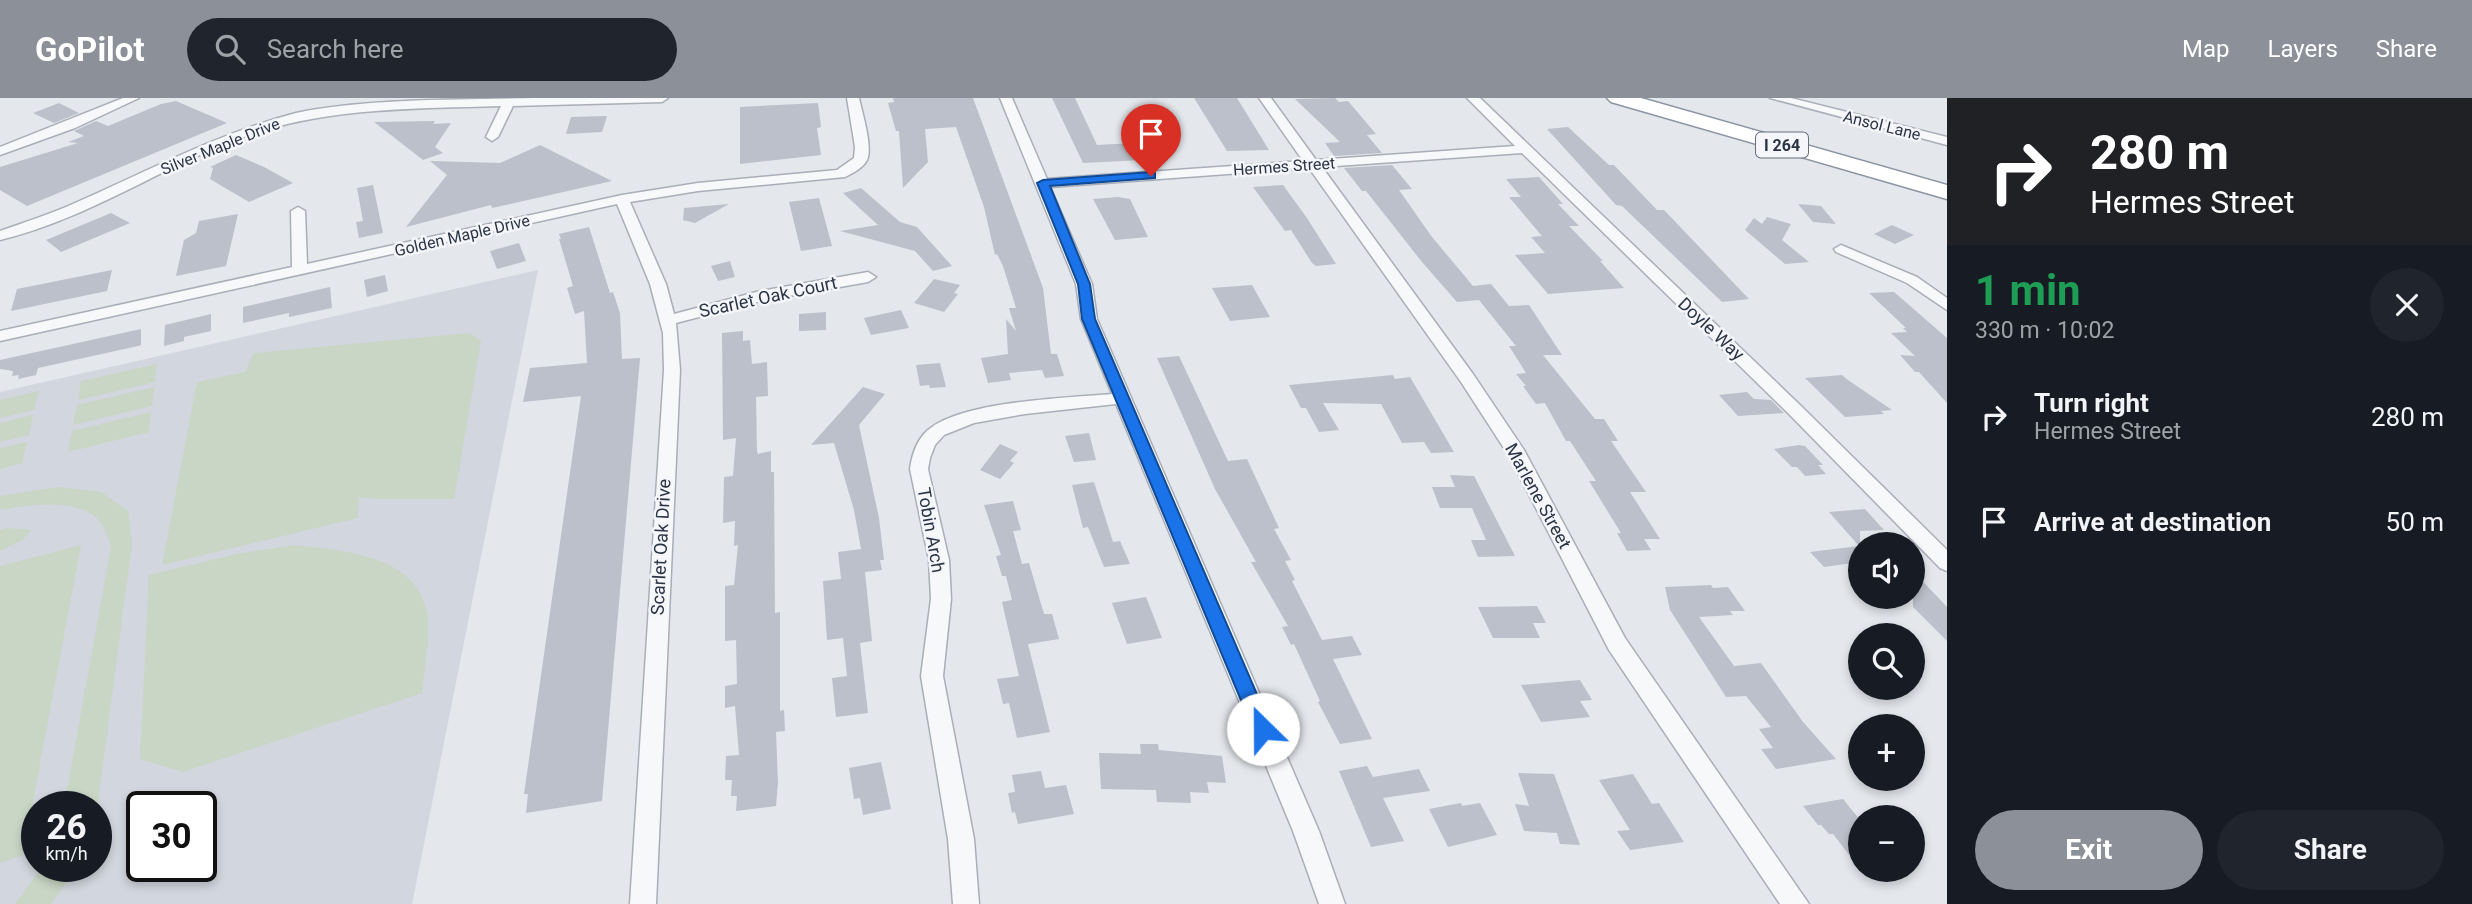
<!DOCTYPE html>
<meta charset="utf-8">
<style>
body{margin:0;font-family:Roboto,sans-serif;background:#20242c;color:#f1f3f6;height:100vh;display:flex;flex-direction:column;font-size:26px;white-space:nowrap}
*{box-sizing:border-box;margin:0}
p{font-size:23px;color:#9ea1a6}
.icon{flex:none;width:38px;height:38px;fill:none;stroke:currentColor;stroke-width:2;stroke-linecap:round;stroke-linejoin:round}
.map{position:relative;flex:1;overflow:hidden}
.panel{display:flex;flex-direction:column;background:#171b24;width:525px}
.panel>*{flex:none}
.banner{background:#202124;color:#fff;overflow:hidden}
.controls{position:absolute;left:1848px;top:434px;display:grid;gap:14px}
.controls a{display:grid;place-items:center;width:77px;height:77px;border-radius:50%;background:#171b24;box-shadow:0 4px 10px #0003;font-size:35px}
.speed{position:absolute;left:21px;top:693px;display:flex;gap:14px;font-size:35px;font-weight:700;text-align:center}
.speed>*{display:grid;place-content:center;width:91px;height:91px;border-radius:50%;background:#171b24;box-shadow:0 4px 10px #0003;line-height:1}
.speed small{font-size:18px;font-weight:400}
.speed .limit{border:4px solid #111;border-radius:10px;background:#fff;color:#111}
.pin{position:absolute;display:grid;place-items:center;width:60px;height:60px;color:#fff;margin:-72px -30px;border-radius:50% 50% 50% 0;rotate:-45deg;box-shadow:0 0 7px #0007}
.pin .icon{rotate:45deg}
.me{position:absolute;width:77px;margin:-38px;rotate:337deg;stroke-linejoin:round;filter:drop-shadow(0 0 5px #0008)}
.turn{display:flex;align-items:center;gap:24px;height:147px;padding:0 28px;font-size:32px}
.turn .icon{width:91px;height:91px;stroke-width:2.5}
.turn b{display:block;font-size:49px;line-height:60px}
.round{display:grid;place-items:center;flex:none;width:74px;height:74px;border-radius:37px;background:#20242c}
.overview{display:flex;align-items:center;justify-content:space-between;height:119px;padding:0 28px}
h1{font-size:42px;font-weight:700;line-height:52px;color:#1e9e55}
.primary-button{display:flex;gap:14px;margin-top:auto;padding:14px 28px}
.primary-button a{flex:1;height:80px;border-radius:42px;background:#8c9099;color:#fff;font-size:28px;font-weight:700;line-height:80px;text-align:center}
.primary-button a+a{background:#20242c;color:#f1f3f6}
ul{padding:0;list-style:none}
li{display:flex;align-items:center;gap:21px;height:105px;padding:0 28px}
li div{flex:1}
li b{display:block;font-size:26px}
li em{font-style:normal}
header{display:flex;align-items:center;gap:42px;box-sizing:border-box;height:98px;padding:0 35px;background:#8c9099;color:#fff}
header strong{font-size:33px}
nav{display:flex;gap:38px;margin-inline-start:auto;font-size:24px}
.search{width:490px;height:63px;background:#20242c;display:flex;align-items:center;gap:18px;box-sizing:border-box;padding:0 24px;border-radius:38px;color:#9ea1a6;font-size:26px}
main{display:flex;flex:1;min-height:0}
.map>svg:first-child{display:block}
.built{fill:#d2d6de;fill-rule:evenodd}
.green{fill:#c9d6c5}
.building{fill:#bbc0ca}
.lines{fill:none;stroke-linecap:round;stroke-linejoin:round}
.minor-casing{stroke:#a9aeb7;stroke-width:3}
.motorway-casing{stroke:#8b94a3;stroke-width:3}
.minor{fill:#f7f8fa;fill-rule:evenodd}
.motorway{fill:#fff;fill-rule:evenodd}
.route{fill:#1a73e8;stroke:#114b97;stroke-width:2}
.labels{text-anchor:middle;stroke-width:5;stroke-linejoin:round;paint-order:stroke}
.far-street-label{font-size:16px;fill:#2b3445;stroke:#f4f6f9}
.shield{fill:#f4f6f9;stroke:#676e7b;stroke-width:2}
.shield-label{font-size:16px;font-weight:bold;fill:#2b3445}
.street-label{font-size:18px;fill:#2b3445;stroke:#f4f6f9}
</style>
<header>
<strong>GoPilot</strong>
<div class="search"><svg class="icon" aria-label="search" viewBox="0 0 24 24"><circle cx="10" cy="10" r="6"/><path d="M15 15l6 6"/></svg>Search here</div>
<nav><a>Map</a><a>Layers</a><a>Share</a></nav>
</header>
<main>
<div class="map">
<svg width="1947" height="806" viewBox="0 0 1947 806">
<rect width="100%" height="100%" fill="#e4e7ec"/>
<path class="built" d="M538 172 412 806H0V294ZM37 709H96V768H37ZM142 709H201V768H142Z"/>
<path class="green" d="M470 235 481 243 454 401H376L359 399 358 420 162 467 197 284 245 274 254 255Z
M157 266 155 284 78 302 81 283Z
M154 289 152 308 73 327 77 307Z
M39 293 34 312 0 320V302Z
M151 314 149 334 68 354 72 333Z
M33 317 29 337 0 344V325Z
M27 344 22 365 0 371V350Z
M58 389 101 394 128 413 132 446 96 719V709H64L111 448C109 442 106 434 103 428 84 397 29 407 0 412V398Z
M7 430 32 432 22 442 0 453V432Z
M81 447 23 757 0 765V468Z
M295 447C344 453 415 456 427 514 431 530 424 577 422 595L183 674 140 661 149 477 236 456Z
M43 768H78L51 806H15Z"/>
<path class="building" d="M893 0H973L1043 190 1051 256H1057L1064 278 1045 280 1042 272 1009 275 1011 282 988 285 981 260 1008 256 1006 221 1016 233 1009 210H1016L1003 168 997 156 995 157 984 109 956 29 925 31 928 64 903 90 899 33H896L888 5 894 4Z
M1052 0H1075L1097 47 1134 45 1142 62 1083 65Z
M1194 0H1237L1269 52 1227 53Z
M1335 0 1339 4 1348 3 1376 36 1367 37 1382 55 1334 58 1325 45 1340 44 1295 1Z
M176 3 227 25 27 108 0 92V69L78 45 68 44 84 38 74 33 96 23 108 28 161 6Z
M59 5 79 15 54 25 33 15Z
M818 5 821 29 817 30 821 57 740 66V9Z
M607 18 602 34 566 36 571 19Z
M435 23 433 26 451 25 435 49 443 55 423 62 374 24Z
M1568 29 1609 67H1614L1657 112H1664L1749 201 1722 204 1622 108 1616 107 1547 31Z
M540 47 612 83 492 110 491 107 406 129 447 77 430 63 500 65Z
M236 57 264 69 293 85 249 104 210 81 213 70 210 69Z
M1392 67 1412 91 1399 92 1432 139 1473 188 1491 186 1509 208 1529 207 1562 257H1543L1595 321H1604L1618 343H1611L1646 394H1630L1660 441H1644L1651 452 1627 453 1617 435H1621L1589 383H1596L1570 343H1566L1545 305 1536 306 1523 288H1526L1516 276 1526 275 1509 248H1516L1479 202 1457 204 1422 164 1366 93H1362L1344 70Z
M1539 79 1563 106H1558L1579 128H1569L1603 163H1600L1624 190 1548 196 1515 157 1545 155 1531 139 1542 138 1509 99H1521L1506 81Z
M373 87 383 135 359 140 356 124 363 123 357 90Z
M1283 87 1307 120 1336 166 1316 168 1312 165 1291 132 1285 133 1253 89Z
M861 90 900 124 917 129 952 168 933 173 915 153 840 133 878 127 843 95Z
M1118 99 1130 101 1148 139 1115 142 1093 101Z
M819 100 832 148 801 153 789 104Z
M729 106 695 125 683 122 684 110Z
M1798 106 1821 108 1836 126 1813 124Z
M111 115 130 125 61 154 46 142Z
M238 116 226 168 176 178 184 142 196 135 199 123Z
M1767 119 1791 126 1782 142 1809 164 1785 166 1745 132 1754 120 1762 126Z
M1892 127 1914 137 1895 146 1874 136Z
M589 129 610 195 613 194 620 215 622 261 640 260 602 703 526 715 528 696H524L581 298 523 304 530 270 587 265 584 213 575 216 567 190 573 188 559 141H561L559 136Z
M519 145 526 163 497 171 490 153Z
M730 163 735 179 718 183 711 168Z
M112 172 107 193 11 213 17 191Z
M385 177 388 193 367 199 364 182Z
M934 181 960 187 954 195 958 196 944 214 914 205Z
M1252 187 1270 219 1230 223 1212 190Z
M330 189 332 210 289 219V215L243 225V209Z
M1894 194 1947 240V305L1919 274H1915L1900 257 1915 258 1891 235 1907 234 1903 230H1906L1869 195Z
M901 212 909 230 871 237 864 220Z
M826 214V232L799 233V216Z
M211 216V233L184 239V243L164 248 165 227Z
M141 231V247L138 248 38 270 36 277 18 281 19 277 12 278 13 273 0 271V262Z
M743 233V243L750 242 752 266 767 264 768 298 756 299 757 353 758 356 771 353V374H774L775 515 780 514V613L784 612 785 633 776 634 778 685 776 708 736 713 737 698H731L732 682H725L726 658 739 657 735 608 725 610V588L737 586 736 542 725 543V488L734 487 738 447 734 448 735 423 723 425 724 379 733 378 736 340 723 342 722 235Z
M1179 258 1228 363 1247 361 1279 430 1274 431 1291 462 1285 463 1295 482 1292 483 1322 542 1352 538 1362 557 1333 561 1372 641 1340 646 1318 604 1320 603 1294 546 1291 547 1282 529 1288 528 1251 464H1256L1215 391 1157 260Z
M940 265 946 289 930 290 929 287 920 288 916 267Z
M1393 277 1395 281 1410 279 1454 354 1431 355 1424 344 1402 345 1381 306 1323 305 1339 332 1319 334 1306 310H1301L1289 287Z
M1842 277 1848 282 1892 312 1881 313 1884 316 1845 319 1805 280Z
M863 289 885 296 859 327 879 420 884 462H880L882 472 865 474 872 543 860 545 868 615 836 619 832 580 847 578 843 540 827 542 823 483 841 481 838 454 861 451 854 412 834 345 811 347Z
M1747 294 1754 301 1771 302 1784 315 1738 318 1719 297Z
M1089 335 1096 362 1074 364 1065 338Z
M1000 346 1018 354 1010 363 1014 365 1000 381 980 372Z
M1799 347 1805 348 1823 367H1818L1826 376 1805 378 1797 369H1792L1774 351Z
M1450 377 1474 378 1515 458 1478 459 1471 442H1486L1472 410H1440L1432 389H1455Z
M1094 384 1113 444 1120 443 1130 466 1104 469 1088 429 1083 430 1072 387Z
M1013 403 1021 432 1013 433 1022 466 1029 465 1044 516H1052L1059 541 1028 546 1050 634 1017 640 1009 605 1003 606 997 581 1019 578 1002 504 1012 502 1006 478H1002L996 458 1001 457 984 407Z
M1865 411 1884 432 1860 433V464L1824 469 1810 454 1859 448 1829 414Z
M1913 473 1947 509V543L1913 509Z
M1711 487 1713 490 1728 489 1745 513H1730L1733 517 1699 519 1734 568 1761 565 1803 624 1836 661 1776 671 1761 651 1773 650 1759 631 1771 629 1746 598 1726 599 1670 512 1665 489Z
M1146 499 1162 540 1127 546 1112 505Z
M1537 508 1546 525H1533L1540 540H1493L1478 509Z
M1580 582 1592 602 1580 603 1590 619 1541 624 1521 587Z
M1140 646H1158L1159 652 1222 658 1226 685 1207 684 1209 695 1190 694 1191 705 1157 704 1156 692 1101 691 1099 655 1141 656Z
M881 664 891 711 863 717 860 700 854 701 849 670Z
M1367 668 1373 679 1419 671 1430 693 1383 700 1404 743 1371 749 1339 673Z
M1041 673 1045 690 1066 687 1074 716 1018 726 1015 714 1012 715 1008 695 1015 694 1012 677Z
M1518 675 1554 676 1580 747 1560 746 1557 735 1524 733 1515 706 1529 708Z
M1633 676 1652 706 1659 705 1684 744 1630 752 1617 733 1630 732 1599 682Z
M1843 701 1860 722V771L1833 736H1829L1821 727H1818L1803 708Z
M1461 705 1462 708 1480 705 1497 737 1448 749 1429 711Z"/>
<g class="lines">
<defs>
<path id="minor" d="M123 0H139L75 30 0 57V49Z
M535 0H668L662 4 513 8 498 39 492 43 486 39 501 8C415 11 331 9 249 37 164 67 88 121 0 142V133C25 124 51 116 75 105 148 73 219 35 296 15 368 0 460 2 535 0Z
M847 0H859C862 14 873 49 867 62 863 70 853 75 845 79L698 93 630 104 666 186 674 216 760 193 868 174 876 179 868 184 761 203 676 225 680 272 656 806H630L664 272 663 235 650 186 617 106 0 243V233L292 169 291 113 298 109 305 113 307 166 622 97 698 85 837 72 854 60 855 49Z
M1000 0H1012L1047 81 1303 63 1259 0H1271L1316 62 1515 48 1467 0H1480L1800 307 1947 452V473L1940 470 1788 315 1522 55 1322 69 1473 276 1524 352 1625 540 1809 806H1780L1609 552 1509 358 1461 284 1309 70 1050 89 1092 186 1097 221 1319 733 1345 806H1319L1293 733 1116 306 1025 316 974 325 944 337 935 347 930 360 928 371 949 462 951 501 943 578 974 741 979 806H953L948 741 921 578 931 501 929 462 910 371C912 356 918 338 932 329 969 303 1065 300 1112 296L1081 221 1076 186Z
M1770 0H1791L1947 39V47Z
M1841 147 1917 179 1947 200V212L1907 185 1836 154 1834 151Z"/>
<path id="motorway" d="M1607 0H1641L1947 87V101L1611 4Z"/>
</defs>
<use href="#minor" class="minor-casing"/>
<use href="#motorway" class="motorway-casing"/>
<use href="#minor" class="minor"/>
<use href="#motorway" class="motorway"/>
</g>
<path class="route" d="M1151 74 1155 75V80L1050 88 1090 186 1095 221 1272 631 1270 637 1263 640 1256 637 1253 631 1082 221 1078 186 1037 85 1043 82Z"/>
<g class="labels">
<g class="far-street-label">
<text transform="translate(1882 27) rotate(14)" y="6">Ansol Lane</text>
<text transform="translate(220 48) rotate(-22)" y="6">Silver Maple Drive</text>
<text transform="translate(1284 68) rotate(-4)" y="6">Hermes Street</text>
<text transform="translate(462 137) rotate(-13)" y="6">Golden Maple Drive</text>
</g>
<rect class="shield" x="1756" y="34.5" width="52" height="25" rx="5"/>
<g class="shield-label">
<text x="1782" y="53">I 264</text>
</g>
<g class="street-label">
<text transform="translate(768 199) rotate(-12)" y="6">Scarlet Oak Court</text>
<text transform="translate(1711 231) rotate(43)" y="6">Doyle Way</text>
<text transform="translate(1538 398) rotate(61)" y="6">Marlene Street</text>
<text transform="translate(931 432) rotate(80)" y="6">Tobin Arch</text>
<text transform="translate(661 449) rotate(-87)" y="6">Scarlet Oak Drive</text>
</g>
</g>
</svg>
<div class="controls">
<a><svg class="icon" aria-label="sound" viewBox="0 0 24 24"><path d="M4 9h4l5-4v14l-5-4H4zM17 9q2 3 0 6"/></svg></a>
<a><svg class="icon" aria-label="search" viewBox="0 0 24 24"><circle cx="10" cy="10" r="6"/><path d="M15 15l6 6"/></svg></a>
<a>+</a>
<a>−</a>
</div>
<div class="speed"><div>26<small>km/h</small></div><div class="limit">30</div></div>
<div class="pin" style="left:1151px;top:78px;background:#d93025"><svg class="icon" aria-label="arrive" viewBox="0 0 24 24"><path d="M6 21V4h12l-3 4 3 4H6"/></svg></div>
<svg class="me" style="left:1263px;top:631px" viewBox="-20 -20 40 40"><circle r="19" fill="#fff"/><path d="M0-13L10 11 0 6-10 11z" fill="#1a73e8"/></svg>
</div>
<section class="panel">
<div class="banner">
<div class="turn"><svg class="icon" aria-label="right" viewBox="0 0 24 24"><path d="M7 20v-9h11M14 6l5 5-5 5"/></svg><div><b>280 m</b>Hermes Street</div></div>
</div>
<div class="overview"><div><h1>1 min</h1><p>330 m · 10:02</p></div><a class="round"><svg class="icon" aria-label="close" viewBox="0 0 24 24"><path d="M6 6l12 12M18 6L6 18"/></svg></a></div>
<ul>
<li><svg class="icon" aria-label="right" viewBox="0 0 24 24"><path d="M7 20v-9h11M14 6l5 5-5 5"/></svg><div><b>Turn right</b><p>Hermes Street</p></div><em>280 m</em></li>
<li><svg class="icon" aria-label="arrive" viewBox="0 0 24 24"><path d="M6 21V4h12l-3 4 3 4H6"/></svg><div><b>Arrive at destination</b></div><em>50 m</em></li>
</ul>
<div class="primary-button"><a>Exit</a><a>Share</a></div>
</section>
</main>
